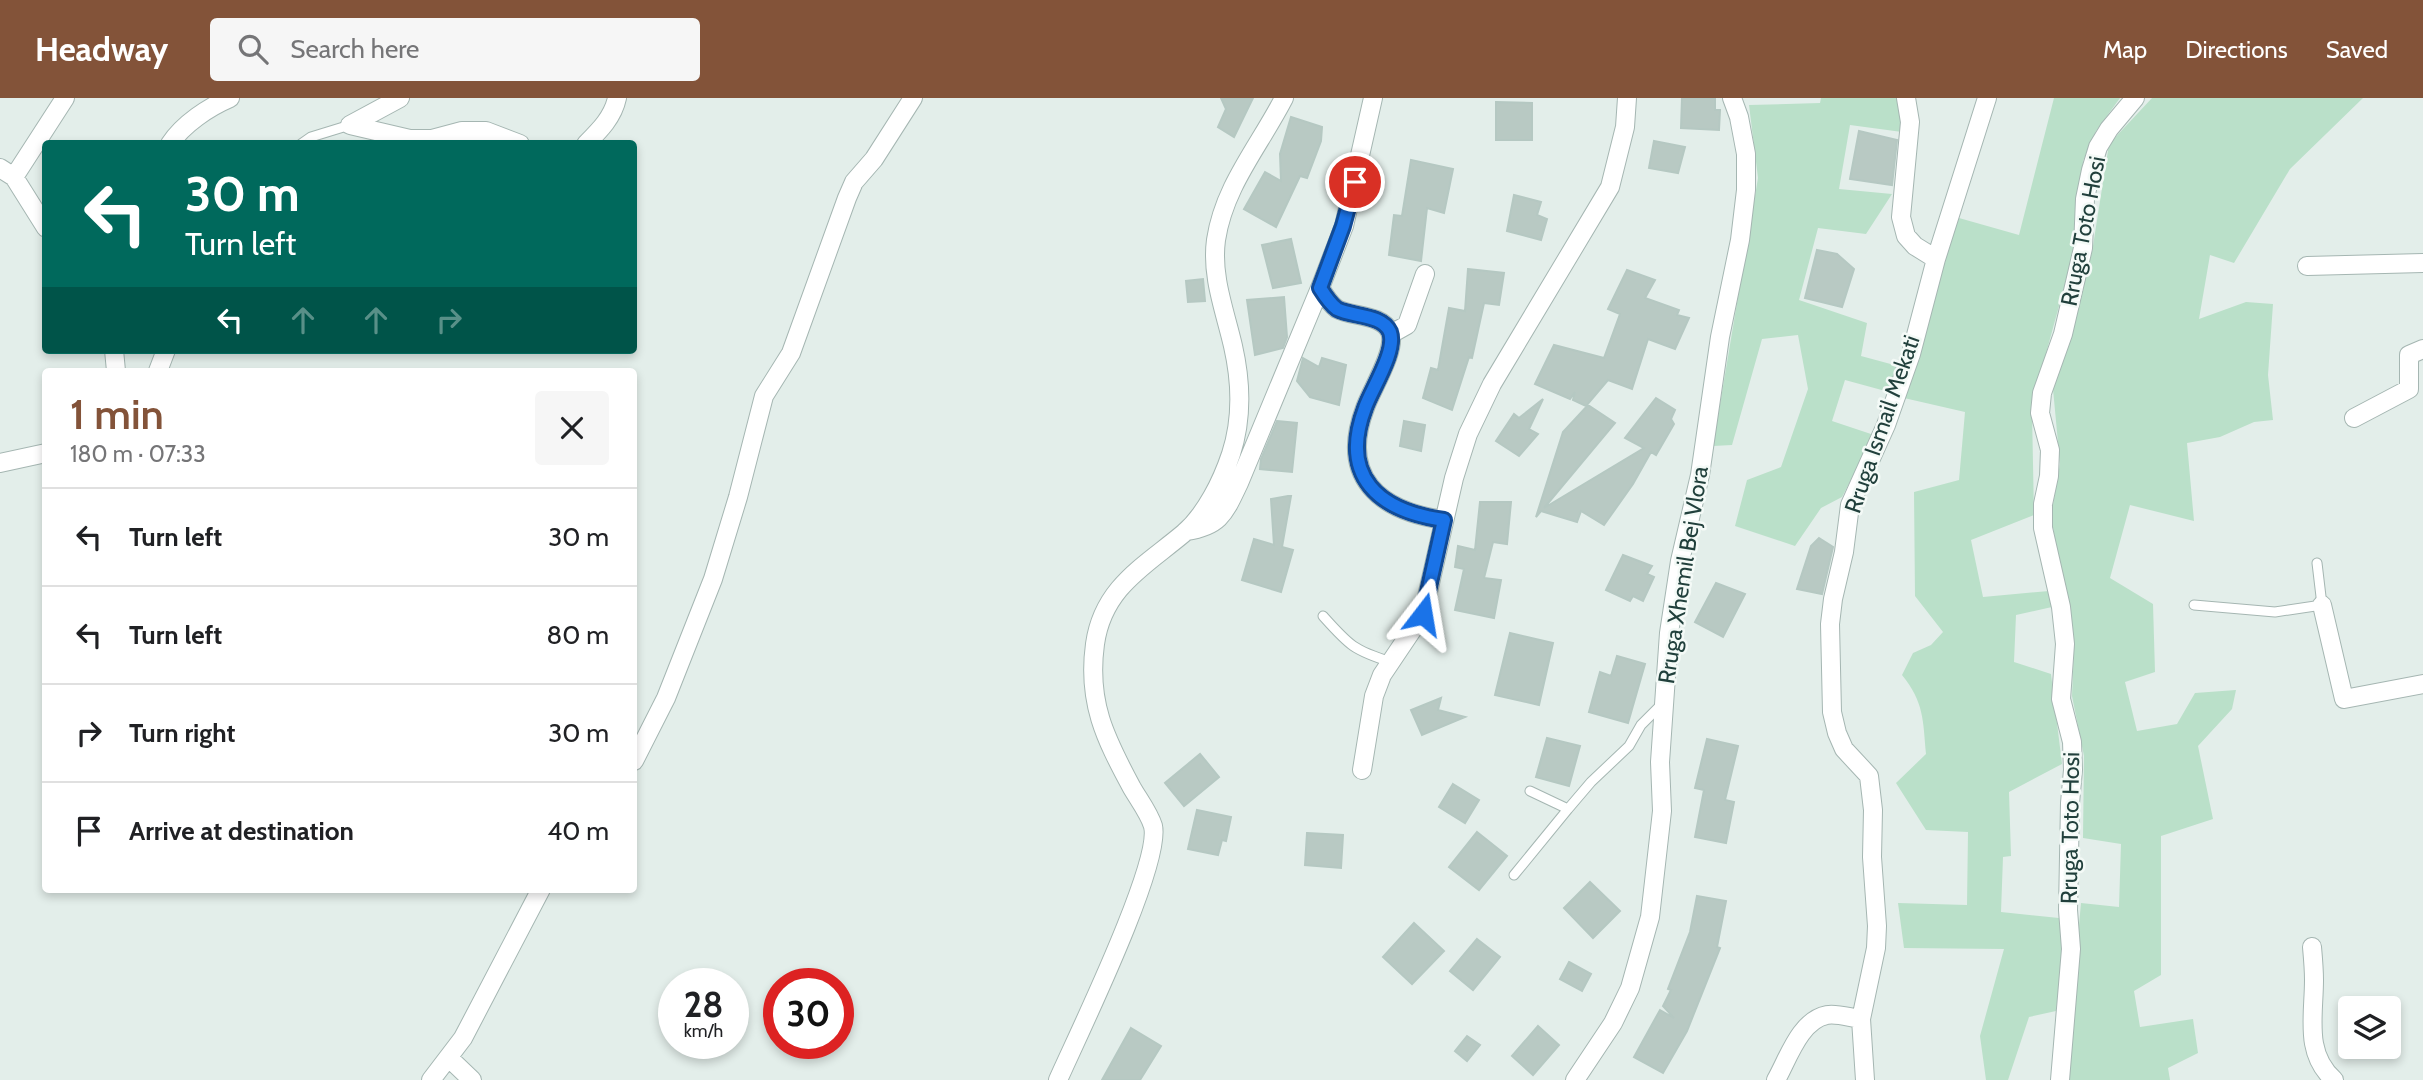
<!DOCTYPE html>
<meta charset="utf-8">
<style>
body{margin:0;font-family:Cabin,sans-serif;background:#f6f6f6;color:#202124;height:100vh;display:flex;flex-direction:column;font-size:26px;white-space:nowrap}
*{box-sizing:border-box;margin:0}
p{font-size:23px;color:#757577}
.icon{flex:none;width:38px;height:38px;fill:none;stroke:currentColor;stroke-width:2;stroke-linecap:round;stroke-linejoin:round}
.map{position:relative;flex:1;overflow:hidden}
.drawer{position:absolute;left:42px;top:270px;width:595px;height:525px;display:flex;flex-direction:column;background:#fff;border-radius:7px;box-shadow:0 4px 10px #0003}
.drawer>*{flex:none}
.banner{position:absolute;left:42px;top:42px;width:595px;height:214px;border-radius:7px;box-shadow:0 4px 10px #0003;background:#00695c;color:#fff;overflow:hidden}
.tools{position:absolute;left:2338px;top:898px;display:grid;gap:14px}
.tools a{display:grid;place-items:center;width:63px;height:63px;border-radius:7px;background:#fff;box-shadow:0 4px 10px #0003;font-size:35px}
.speed{position:absolute;left:658px;top:870px;display:flex;gap:14px;font-size:35px;font-weight:700;text-align:center}
.speed>*{display:grid;place-content:center;width:91px;height:91px;border-radius:50%;background:#fff;box-shadow:0 4px 10px #0003;line-height:1}
.speed small{font-size:18px;font-weight:400}
.speed .limit{border:10px solid #d22;background:#fff;color:#111}
.pin{position:absolute;display:grid;place-items:center;width:60px;height:60px;color:#fff;margin:-30px;border:4px solid #fff;border-radius:50%;box-shadow:0 2px 7px #0007}
.me{position:absolute;width:77px;margin:-38px;rotate:14deg;stroke-linejoin:round;filter:drop-shadow(0 0 5px #0008)}
.turn{display:flex;align-items:center;gap:24px;height:147px;padding:0 28px;font-size:32px}
.turn .icon{width:91px;height:91px;stroke-width:2.5}
.turn b{display:block;font-size:49px;line-height:60px}
.lanes{display:flex;align-items:center;height:66px;padding:0 28px;background:#0003;justify-content:center;gap:35px;direction:ltr}
.lanes .off{opacity:.35}
.round{display:grid;place-items:center;flex:none;width:74px;height:74px;border-radius:7px;background:#f6f6f6}
.overview{display:flex;align-items:center;justify-content:space-between;height:119px;padding:0 28px}
h1{font-size:42px;font-weight:600;line-height:52px;color:#835339}
ul{padding:0;list-style:none}
li{display:flex;align-items:center;gap:21px;height:98px;padding:0 28px;border-top:2px solid #e0e0e0}
li div{flex:1}
li b{display:block;font-size:26px}
li em{font-style:normal}
header{display:flex;align-items:center;gap:42px;box-sizing:border-box;height:98px;padding:0 35px;background:#835339;color:#fff}
header strong{font-size:33px}
nav{display:flex;gap:38px;margin-inline-start:auto;font-size:24px}
.search{width:490px;height:63px;background:#f6f6f6;display:flex;align-items:center;gap:18px;box-sizing:border-box;padding:0 24px;border-radius:7px;color:#757577;font-size:26px}
.map>svg:first-child{display:block}
.green{fill:#bae0c9}
.building{fill:#b8c9c3;stroke:#b5c8c2;stroke-width:2}
.lines{fill:none;stroke-linecap:round;stroke-linejoin:round}
.service-casing{stroke:#a5b6b2;stroke-width:11}
.minor-casing{stroke:#a5b6b2;stroke-width:20}
.service{stroke:#fff;stroke-width:9}
.minor{stroke:#fff;stroke-width:18}
.route-casing{stroke:#114b97;stroke-width:18}
.route{stroke:#1a73e8;stroke-width:12}
.labels{text-anchor:middle;stroke-width:5;stroke-linejoin:round;paint-order:stroke}
.street-label{font-size:23px;fill:#21403c;stroke:#f4faf7}
</style>
<header>
<strong>Headway</strong>
<div class="search"><svg class="icon" aria-label="search" viewBox="0 0 24 24"><circle cx="10" cy="10" r="6"/><path d="M15 15l6 6"/></svg>Search here</div>
<nav><a>Map</a><a>Directions</a><a>Saved</a></nav>
</header>
<div class="map">
<svg width="2423" height="982" viewBox="0 0 2423 982">
<rect width="100%" height="100%" fill="#e3eeea"/>
<path class="green" d="M1821 0H1898L1902 34 1850 27 1839 91 1892 96 1866 136 1818 130 1799 202 1867 225 1861 258 1898 268 1889 294 1845 282 1832 323 1874 337 1842 399 1821 410 1795 448 1735 428 1747 382 1781 369 1808 291 1798 237 1762 241 1732 347 1713 348 1758 80 1749 7 1820 5Z
M2054 0H2120L2096 33 2083 63 2076 146 2036 292 2032 314 2034 417 1971 442 1983 499 2049 493 2052 509 2016 517 2014 564 2051 576 2062 666 2009 694 2011 758 2003 759 2001 814 2059 820 2063 852 2056 913 2029 919 2008 982H1986L1980 938 2004 851 1904 850 1898 805 1967 807 1968 734 1926 732 1896 685 1926 656C1923 622 1924 604 1902 577L1913 555 1931 547 1943 534 1915 498 1914 394 1959 382 1965 314 1904 300 1939 176 1959 120 2019 137Z
M2152 0H2363L2290 71 2234 165 2210 157 2199 221 2246 204 2273 206 2268 277 2273 322 2254 324 2220 339 2187 345 2194 423 2130 407 2110 480 2153 506 2155 574 2125 584 2137 633 2177 626 2195 595 2236 592 2232 611 2198 648 2213 721 2161 738V877L2134 893 2140 929 2193 921 2198 955 2168 970 2170 982H2065L2081 805 2119 809 2121 746 2083 740 2084 658 2072 598 2074 550 2051 418 2060 366 2053 291 2092 154 2109 46Z"/>
<path class="building" d="M1221 0H1253L1234 39 1218 29 1226 11Z
M1682 0H1715V12H1720L1719 32 1681 30Z
M1496 4 1532 5V42H1496Z
M1291 19 1322 29 1321 43 1307 80 1300 78 1276 129 1244 111 1265 74 1281 83 1280 56Z
M1859 33 1897 42 1892 87 1850 81Z
M1654 43 1685 49 1678 75 1649 70Z
M1411 62 1453 71 1444 115 1427 110 1421 163 1389 157 1394 117 1402 118Z
M1514 97 1541 104 1537 117 1547 121 1541 142 1507 133Z
M1291 141 1301 185 1273 190 1262 147Z
M1817 152 1837 156 1854 171 1842 209 1805 200Z
M1468 171 1504 175 1499 207 1484 205 1472 260 1469 259 1452 312 1423 300 1431 270 1438 272 1449 210 1465 213Z
M1627 172 1655 182 1645 200 1679 212 1677 217 1689 220 1675 251 1648 241 1632 291 1608 282 1586 308 1573 302 1575 294 1570 301 1535 286 1554 247 1604 260 1620 216 1608 211Z
M1203 181 1205 203 1188 204 1186 183Z
M1284 199 1287 239 1283 250 1255 257 1247 202Z
M1303 260 1319 269 1322 260 1346 267 1339 307 1310 299 1297 283Z
M1656 300 1675 312 1671 321 1674 326 1656 357 1651 354 1633 386 1604 427 1581 413 1577 424 1541 413 1536 419 1563 334 1588 307 1615 325 1544 410 1644 350 1625 340Z
M1543 301 1529 331 1538 336 1519 358 1496 343 1514 316 1519 320Z
M1277 323 1297 325 1292 374 1260 371 1261 361Z
M1404 323 1425 327 1421 353 1400 348Z
M1288 398H1291L1282 449 1293 452 1281 494 1242 482 1254 441 1274 447 1271 401Z
M1480 404H1511L1507 446 1493 444 1484 480 1501 482 1494 520 1455 512 1464 471 1455 469 1458 448 1475 452Z
M1819 440 1833 449 1822 496 1797 491 1811 448Z
M1623 457 1652 468 1647 476 1654 479 1643 503 1633 498 1630 503 1606 492Z
M1716 485 1745 496 1723 539 1695 524Z
M1510 535 1553 545 1539 607 1495 597Z
M1617 558 1645 566 1628 625 1589 614 1600 574 1611 578Z
M1441 600 1438 612 1465 619 1422 637 1411 612Z
M1547 640 1580 648 1569 688 1536 679Z
M1707 641 1738 648 1725 702 1734 704 1726 745 1695 739 1704 692 1695 690Z
M1200 656 1219 679 1184 708 1165 685Z
M1453 686 1479 702 1465 725 1439 709Z
M1197 712 1231 719 1226 743 1222 742 1218 757 1188 751Z
M1477 734 1507 758 1479 792 1449 769Z
M1307 735 1343 737 1341 770 1305 767Z
M1590 784 1620 813 1593 840 1564 810Z
M1697 798 1726 803 1717 849 1720 850 1687 933 1663 975 1634 959 1660 912 1674 920 1663 908 1671 892 1668 891 1690 834Z
M1414 825 1444 853 1412 886 1383 859Z
M1477 841 1500 859 1473 892 1450 873Z
M1569 864 1591 876 1582 893 1560 881Z
M1538 928 1559 947 1533 977 1512 958Z
M1131 930 1161 948 1140 982H1102Z
M1467 938 1480 947 1467 963 1455 953Z"/>
<g class="lines">
<defs>
<path id="service" d="M301 46 311 39 350 27
M2194 507 2275 514 2322 507 2317 465
M1323 518C1349 547 1353 552 1391 564
M1530 693 1568 711 1591 684 1629 648 1641 627 1662 606
M1514 777 1568 711"/>
<path id="minor" d="M1906 0 1910 24 1901 119 1906 138 1915 148 1936 161
M350 27 410 41H432L462 33H486L520 46
M350 27 400 0
M170 46C183 26 209 9 230 0
M586 46C600 32 613 19 617 0
M0 70 14 79 46 130
M14 79 65 0
M2307 168 2423 165
M1320 190C1325 198 1330 206 1337 211 1352 219 1382 216 1390 234 1397 252 1371 292 1365 310 1339 379 1379 413 1444 422
M1391 236 1407 227 1425 176
M114 252 116 273
M158 273 166 252
M2354 320 2409 291V257L2423 251
M0 365 46 355
M1186 433C1221 428 1225 414 1239 385L1320 190 1344 128 1373 0
M2322 507 2344 601 2423 586
M634 663 666 600 713 481 738 399 764 298 791 255 847 100 854 84 874 61 913 0
M1362 672 1374 598 1382 577 1423 516 1454 380 1468 336 1492 286 1610 89 1625 29 1627 0
M2312 849C2313 860 2314 871 2314 882 2314 918 2304 955 2334 982
M449 960 472 982
M431 982 463 940 541 791
M1058 982C1077 939 1162 765 1153 728 1149 715 1139 702 1132 690 1105 640 1087 604 1095 546 1103 489 1145 468 1184 435 1206 416 1222 383 1231 356 1242 322 1241 283 1233 248 1225 213 1211 178 1216 142 1224 88 1260 47 1284 0
M1575 982 1613 925 1630 890 1650 819 1662 713 1660 664 1669 535 1680 463 1700 377 1720 239 1740 142 1746 92V56L1739 19 1732 0
M1776 982C1788 961 1800 922 1827 917 1837 915 1851 920 1861 921
M1865 982 1861 921 1876 850 1877 828 1872 759 1873 712 1869 678 1844 651 1837 635 1832 614 1830 526 1833 501 1844 454 1850 407 1886 327 1911 256 1936 161 1987 0
M2060 982 2071 851 2068 812 2070 705 2073 672 2072 644 2061 601 2065 546 2061 509 2043 430V406L2049 378 2050 352 2040 315 2042 295 2063 236 2083 150 2085 101 2091 72 2098 49 2109 31 2135 0"/>
</defs>
<use href="#service" class="service-casing"/>
<use href="#minor" class="minor-casing"/>
<use href="#service" class="service"/>
<use href="#minor" class="minor"/>
</g>
<g class="lines">
<defs>
<path id="route" d="M1355 84 1343 128 1320 190C1325 198 1330 206 1337 211 1352 219 1382 216 1390 234 1397 253 1371 292 1365 310 1339 379 1379 413 1444 422L1423 516"/>
</defs>
<use href="#route" class="route-casing"/>
<use href="#route" class="route"/>
</g>
<g class="labels">
<g class="street-label">
<text transform="translate(2083 133) rotate(-79)" y="8">Rruga Toto Hosi</text>
<text transform="translate(1882 326) rotate(-71)" y="8">Rruga Ismail Mekati</text>
<text transform="translate(1683 477) rotate(-81)" y="8">Rruga Xhemil Bej Vlora</text>
<text transform="translate(2070 730) rotate(-89)" y="8">Rruga Toto Hosi</text>
</g>
</g>
</svg>
<div class="tools">
<a><svg class="icon" aria-label="layers" viewBox="0 0 24 24"><path d="M12 4l9 5-9 5-9-5zM3 14l9 5 9-5"/></svg></a>
</div>
<div class="speed"><div>28<small>km/h</small></div><div class="limit">30</div></div>
<div class="pin" style="left:1355px;top:84px;background:#d93025"><svg class="icon" aria-label="arrive" viewBox="0 0 24 24"><path d="M6 21V4h12l-3 4 3 4H6"/></svg></div>
<svg class="me" style="left:1423px;top:516px" viewBox="-20 -20 40 40"><path d="M0-17L14 15 0 8-14 15z" fill="#1a73e8" stroke="#fff" stroke-width="4"/></svg>
<div class="banner">
<div class="turn"><svg class="icon" aria-label="left" viewBox="0 0 24 24"><path d="M17 20v-9H6M10 6l-5 5 5 5"/></svg><div><b>30 m</b>Turn left</div></div>
<div class="lanes"><svg class="icon" aria-label="left" viewBox="0 0 24 24"><path d="M17 20v-9H6M10 6l-5 5 5 5"/></svg><svg class="icon off" aria-label="ahead" viewBox="0 0 24 24"><path d="M12 20V5M6 11l6-6 6 6"/></svg><svg class="icon off" aria-label="ahead" viewBox="0 0 24 24"><path d="M12 20V5M6 11l6-6 6 6"/></svg><svg class="icon off" aria-label="right" viewBox="0 0 24 24"><path d="M7 20v-9h11M14 6l5 5-5 5"/></svg></div>
</div>
<section class="drawer">
<div class="overview"><div><h1>1 min</h1><p>180 m · 07:33</p></div><a class="round"><svg class="icon" aria-label="close" viewBox="0 0 24 24"><path d="M6 6l12 12M18 6L6 18"/></svg></a></div>
<ul>
<li><svg class="icon" aria-label="left" viewBox="0 0 24 24"><path d="M17 20v-9H6M10 6l-5 5 5 5"/></svg><div><b>Turn left</b></div><em>30 m</em></li>
<li><svg class="icon" aria-label="left" viewBox="0 0 24 24"><path d="M17 20v-9H6M10 6l-5 5 5 5"/></svg><div><b>Turn left</b></div><em>80 m</em></li>
<li><svg class="icon" aria-label="right" viewBox="0 0 24 24"><path d="M7 20v-9h11M14 6l5 5-5 5"/></svg><div><b>Turn right</b></div><em>30 m</em></li>
<li><svg class="icon" aria-label="arrive" viewBox="0 0 24 24"><path d="M6 21V4h12l-3 4 3 4H6"/></svg><div><b>Arrive at destination</b></div><em>40 m</em></li>
</ul>
</section>
</div>
